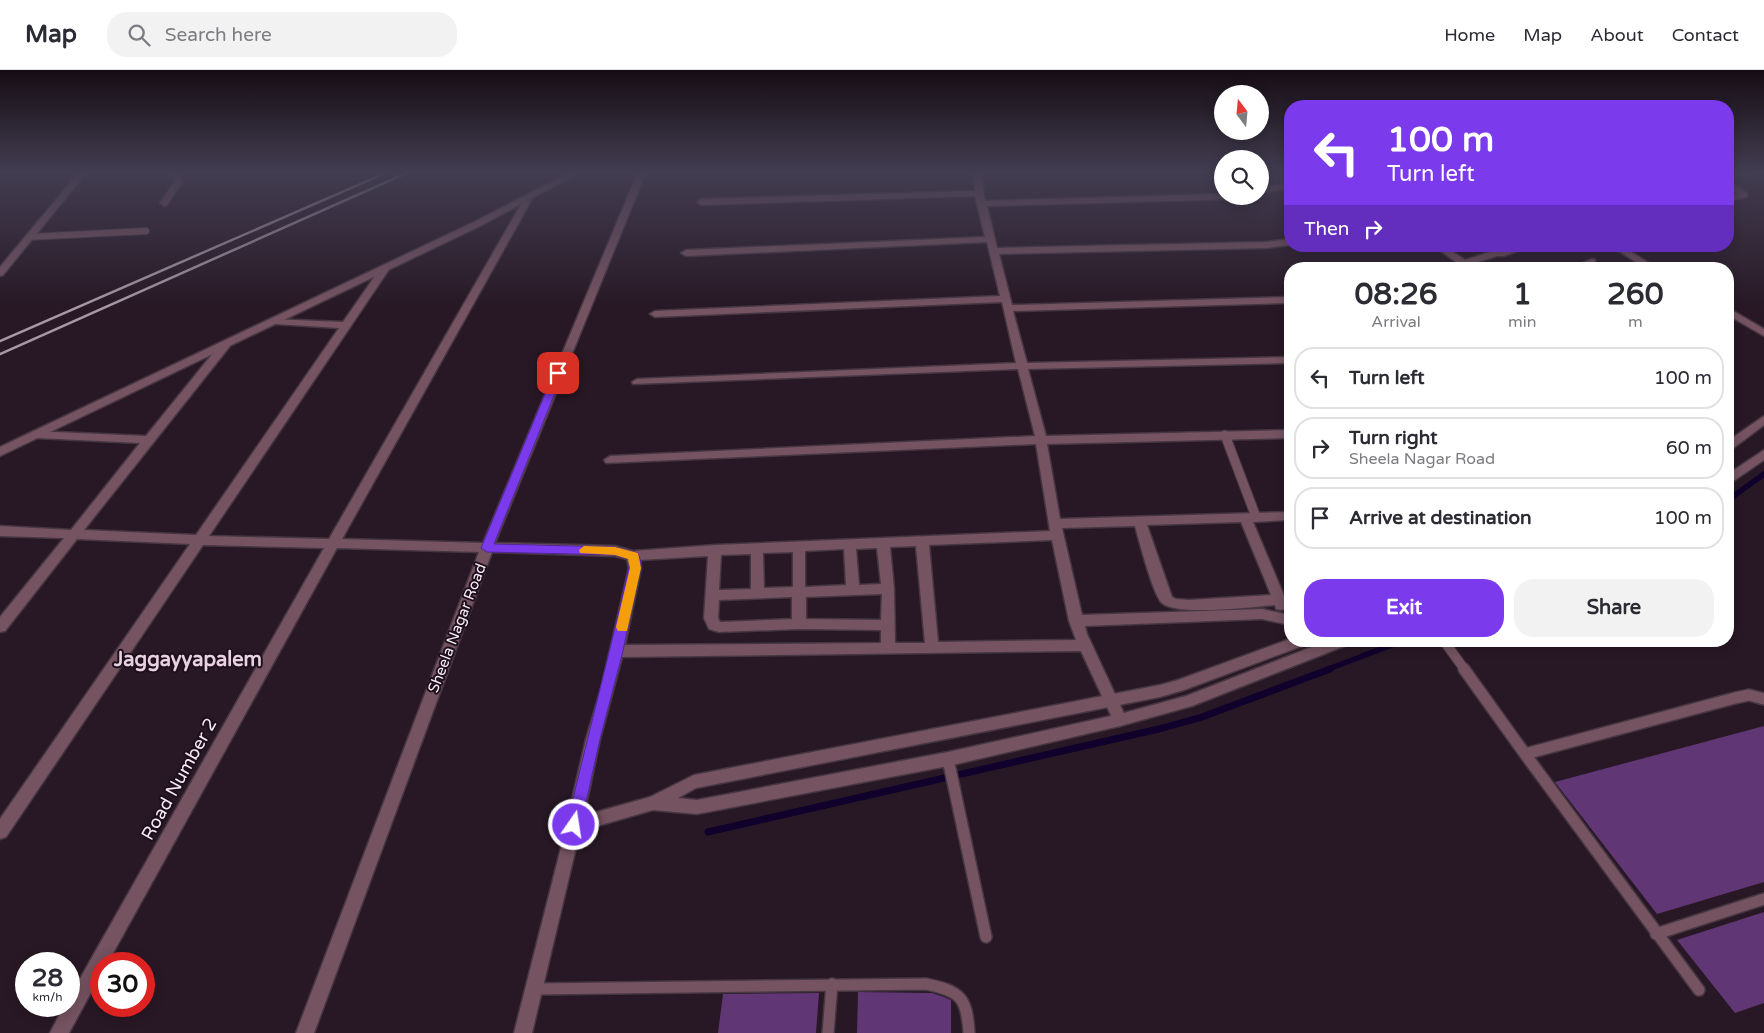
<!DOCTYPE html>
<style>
body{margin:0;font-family:"Varela Round",sans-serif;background:#f2f2f3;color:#2b2b33;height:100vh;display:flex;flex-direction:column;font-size:19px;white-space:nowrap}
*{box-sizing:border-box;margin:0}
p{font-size:16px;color:#7c7c81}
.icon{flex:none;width:28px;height:28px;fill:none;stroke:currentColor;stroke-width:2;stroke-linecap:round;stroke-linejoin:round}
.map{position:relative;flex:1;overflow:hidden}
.panel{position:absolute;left:1284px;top:192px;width:450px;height:385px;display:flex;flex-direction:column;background:#fff;border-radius:20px;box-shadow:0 2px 12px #0003}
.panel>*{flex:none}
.banner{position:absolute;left:1284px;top:30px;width:450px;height:152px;border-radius:20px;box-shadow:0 2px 12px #0003;background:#7c3aed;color:#fff;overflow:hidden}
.needle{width:32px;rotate:344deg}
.buttons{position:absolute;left:1214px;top:15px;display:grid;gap:10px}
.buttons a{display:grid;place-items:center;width:55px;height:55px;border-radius:50%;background:#fff;box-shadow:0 2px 12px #0003;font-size:25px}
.speed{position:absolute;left:15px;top:882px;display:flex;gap:10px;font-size:25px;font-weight:700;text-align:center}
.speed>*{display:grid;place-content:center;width:65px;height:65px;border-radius:50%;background:#fff;box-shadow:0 2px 12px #0003;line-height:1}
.speed small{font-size:12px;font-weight:400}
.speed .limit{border:8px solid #d22;background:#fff;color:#111}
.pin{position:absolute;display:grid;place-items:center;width:42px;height:42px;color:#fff;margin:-21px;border-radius:10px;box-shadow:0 2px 8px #0006}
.me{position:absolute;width:55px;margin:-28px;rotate:13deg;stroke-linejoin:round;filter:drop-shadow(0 0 4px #0008)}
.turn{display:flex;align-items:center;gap:18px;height:105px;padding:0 20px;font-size:22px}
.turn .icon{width:65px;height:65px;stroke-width:2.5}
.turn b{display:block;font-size:35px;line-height:42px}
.then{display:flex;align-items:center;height:48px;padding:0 20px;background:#0003;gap:10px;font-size:19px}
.eta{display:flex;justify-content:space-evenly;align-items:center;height:85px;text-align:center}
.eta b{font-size:30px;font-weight:700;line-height:35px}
.button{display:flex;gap:10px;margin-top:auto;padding:10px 20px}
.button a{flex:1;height:58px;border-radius:20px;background:#7c3aed;color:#fff;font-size:20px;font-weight:700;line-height:58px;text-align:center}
.button a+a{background:#f2f2f3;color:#2b2b33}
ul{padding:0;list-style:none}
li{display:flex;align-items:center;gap:15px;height:62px;margin:0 10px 8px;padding:0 10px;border:2px solid #e1e1e2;border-radius:20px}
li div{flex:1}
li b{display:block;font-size:19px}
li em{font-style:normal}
header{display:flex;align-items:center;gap:30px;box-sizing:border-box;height:70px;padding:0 25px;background:#fff;border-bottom:1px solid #e1e1e2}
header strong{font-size:24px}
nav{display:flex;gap:28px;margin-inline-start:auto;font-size:18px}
.search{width:350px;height:45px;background:#f2f2f3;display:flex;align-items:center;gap:12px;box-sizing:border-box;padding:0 18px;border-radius:20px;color:#7c7c81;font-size:19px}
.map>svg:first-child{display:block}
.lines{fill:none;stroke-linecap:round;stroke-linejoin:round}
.stream-far1{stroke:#10002c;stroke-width:5.5}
.stream{stroke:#10002c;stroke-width:7}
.building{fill:#613675}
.service-far2-casing{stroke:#453642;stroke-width:8}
.service-far1-casing{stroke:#453642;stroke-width:11}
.service-casing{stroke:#453642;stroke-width:14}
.minor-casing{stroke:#453642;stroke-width:3}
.tertiary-casing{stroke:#453642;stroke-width:3}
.service-far2{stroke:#755361;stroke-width:6}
.service-far1{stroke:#755361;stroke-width:9}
.service{stroke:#755361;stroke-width:11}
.minor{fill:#755361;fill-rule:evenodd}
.tertiary{fill:#755361;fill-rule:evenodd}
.rail{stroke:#a699a4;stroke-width:2.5}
.route{fill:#7c3aed;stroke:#51269a}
.slow{fill:#f59e0b}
.labels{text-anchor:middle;stroke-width:4;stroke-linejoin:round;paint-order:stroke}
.street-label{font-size:15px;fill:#f6ebf4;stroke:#1e0f1c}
.near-street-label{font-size:18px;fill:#f6ebf4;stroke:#1e0f1c}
.district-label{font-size:20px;font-weight:bold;fill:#e8d1e3;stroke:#1e0f1c}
</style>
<header>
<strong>Map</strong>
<div class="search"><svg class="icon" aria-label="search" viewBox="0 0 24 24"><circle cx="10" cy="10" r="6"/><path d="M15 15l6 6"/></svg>Search here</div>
<nav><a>Home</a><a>Map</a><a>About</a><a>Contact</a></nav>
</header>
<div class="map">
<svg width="1764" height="963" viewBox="0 0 1764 963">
<rect width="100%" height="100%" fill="#281825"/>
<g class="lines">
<path class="stream-far1" d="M1728 430 1764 404
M1326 600 1402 571"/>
<path class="stream" d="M708 762 1163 658 1202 647 1330 599"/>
</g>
<path class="building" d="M1764 656V812L1657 844 1555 712Z
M1764 842V933L1735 943 1677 870Z
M858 922 932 923 944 927 951 930V963H857Z
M819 923 816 963H718L723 924Z"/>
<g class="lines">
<defs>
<path id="service-far2" d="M29 167 146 161"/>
<path id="service-far1" d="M1225 365 1256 447
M1444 571 1465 600"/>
<path id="service" d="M1464 599 1525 684 1735 628 1749 625 1764 629
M1525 684 1699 920
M948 689 986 867
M1656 864 1764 829
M535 919 926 914C960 921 967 927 969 963
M828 963 832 914"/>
<path id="minor" d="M79 102H87L3 205 0 206V197Z
M169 102H177L183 111 167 135 164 136 160 133 175 111Z
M638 102H646L495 473 615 476 633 481 715 475 1050 461 1036 374 606 393 604 390 610 386 1035 366 1018 299 633 314 632 312 637 309 1016 293 1002 232 655 247 650 244 655 241 1000 226 987 172 686 186 681 183 686 180 985 167 975 126 701 135 697 132 701 129 975 121 973 102H981L985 131 1222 124V126H1239L1235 129 987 136 997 178 1267 172 1290 169V175L1267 178 999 184 1012 235 1290 227V233L1013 241 1027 293 1290 287V293L1028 299 1046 366 1290 360V368L1047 374 1060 449 1290 442V450L1253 452 1288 535 1286 539 1281 540 1276 539 1275 535C1254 537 1173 547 1161 532 1153 523 1139 471 1135 456L1062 458 1082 545 1262 539 1290 545V555L1262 549 1085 556 1087 564 1127 650 1125 654 1120 656 1115 654 1081 581 622 587 600 669 582 755 580 760 574 762 568 760 566 755 586 669 601 619 629 498 627 489 615 486 492 482 314 963H296L479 482 337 478 107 894H101V904L69 963H50L64 936H69V928L324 478 203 475 6 767 0 769V749L190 474 77 469 5 561 0 562V547L64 468 0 466V456L71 460 140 373 37 368 33 367 31 364 33 361 146 366 222 272H230V276L84 460 196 465 339 258 275 254 270 251 271 249 343 252 382 196H388L390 198 209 466 329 469 524 129 528 126 532 129 342 469 483 473ZM1241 452 1271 525 1189 530 1176 529 1172 527 1147 455ZM1052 470 1069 551 1076 570 938 572 929 475ZM916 476 925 573H895L894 519 890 477ZM877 478 881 514 859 515 856 479ZM844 479 846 515 805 517V481ZM793 482V517L764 518 763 483ZM751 484V519L719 520 721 485ZM708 486 704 548 709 559 719 562 799 559 881 560V573L625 575 641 498 640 490ZM882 524 881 550 806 549V527ZM792 527V549L720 552 718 548 719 530Z
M1738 102H1761L1757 104 1728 108V104Z
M1728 111 1747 123V127L1728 131V127L1737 124 1728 117Z
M1290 112V118L1260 124V118Z
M1434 176H1444L1465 190 1490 182 1481 176H1493L1502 181 1517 176H1531L1504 186H1497L1471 194 1473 196 1468 199C1460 196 1450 199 1441 199L1456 192Z
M1611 176H1622L1658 199H1647Z
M1592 189 1595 190V194L1582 199H1569Z
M1728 238 1764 259V266L1728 245Z"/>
<path id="tertiary" d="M571 102H581L480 156 0 386V377L474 152Z
M1764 346V355L1732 379 1728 380V371Z
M1764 380V390L1732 412 1728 413V404Z
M1290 569V571H1307L1305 575 1184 620 1160 627 696 718 678 728 697 730 948 682 1120 644 1186 626 1327 571H1349L1347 575 1192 636 1120 656 948 696 697 744 653 740 580 761 532 963H514L568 750 650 727 694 705 1160 615 1178 610Z"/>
</defs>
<use href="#service-far2" class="service-far2-casing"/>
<use href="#service-far1" class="service-far1-casing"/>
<use href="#service" class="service-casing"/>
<use href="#minor" class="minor-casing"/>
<use href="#tertiary" class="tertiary-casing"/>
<use href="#service-far2" class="service-far2"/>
<use href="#service-far1" class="service-far1"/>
<use href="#service" class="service"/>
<use href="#minor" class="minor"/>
<use href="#tertiary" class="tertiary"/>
<path class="rail" d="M0 271 388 102
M0 284 409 102"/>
</g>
<linearGradient id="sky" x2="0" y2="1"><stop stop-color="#160d14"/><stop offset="0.43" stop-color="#423d51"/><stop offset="1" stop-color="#423d51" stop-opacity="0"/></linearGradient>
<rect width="1764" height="237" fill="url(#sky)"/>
<path class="route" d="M555 300H558L563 303 494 474 615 477 638 483 641 492 623 581 600 669 581 755 579 760 574 762 569 760 567 755C587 667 611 580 630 492L629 489 615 485 487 482 481 478Z"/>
<path class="slow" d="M584 476 615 477 638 483 641 498 627 561H618L616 557 630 498 628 489 615 485 580 483 579 480Z"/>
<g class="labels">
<g class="street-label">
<text transform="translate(457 558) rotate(-69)" y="5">Sheela Nagar Road</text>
</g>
<g class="near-street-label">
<text transform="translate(179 709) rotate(-61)" y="6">Road Number 2</text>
</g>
<g class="district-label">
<text x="188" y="596">Jaggayyapalem</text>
</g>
</g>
</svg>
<div class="buttons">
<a><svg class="needle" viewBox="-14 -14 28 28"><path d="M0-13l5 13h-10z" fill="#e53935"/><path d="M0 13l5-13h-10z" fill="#7c7c81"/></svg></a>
<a><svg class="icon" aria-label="search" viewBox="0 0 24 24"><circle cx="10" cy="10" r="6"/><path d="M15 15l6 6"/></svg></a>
</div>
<div class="speed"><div>28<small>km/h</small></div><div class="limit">30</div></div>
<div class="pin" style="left:558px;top:303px;background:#d93025"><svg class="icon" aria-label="arrive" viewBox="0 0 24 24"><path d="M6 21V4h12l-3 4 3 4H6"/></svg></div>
<svg class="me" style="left:574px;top:755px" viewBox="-20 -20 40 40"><circle r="17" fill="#7c3aed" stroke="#fff" stroke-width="3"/><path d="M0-11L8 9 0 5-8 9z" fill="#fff"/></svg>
<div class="banner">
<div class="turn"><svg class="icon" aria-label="left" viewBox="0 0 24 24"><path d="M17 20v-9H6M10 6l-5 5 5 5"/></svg><div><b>100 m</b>Turn left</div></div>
<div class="then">Then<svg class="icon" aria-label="right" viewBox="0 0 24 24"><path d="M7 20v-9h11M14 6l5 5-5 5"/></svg></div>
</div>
<section class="panel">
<div class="eta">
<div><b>08:26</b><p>Arrival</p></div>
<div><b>1</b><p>min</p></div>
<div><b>260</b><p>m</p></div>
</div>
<ul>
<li><svg class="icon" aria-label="left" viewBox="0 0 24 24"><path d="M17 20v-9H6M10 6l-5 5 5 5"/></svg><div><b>Turn left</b></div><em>100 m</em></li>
<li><svg class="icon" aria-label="right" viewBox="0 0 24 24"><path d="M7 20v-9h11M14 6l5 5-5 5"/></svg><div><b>Turn right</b><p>Sheela Nagar Road</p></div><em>60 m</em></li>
<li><svg class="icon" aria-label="arrive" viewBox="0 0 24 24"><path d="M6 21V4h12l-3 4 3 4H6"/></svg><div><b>Arrive at destination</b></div><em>100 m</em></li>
</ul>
<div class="button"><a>Exit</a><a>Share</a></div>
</section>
</div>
